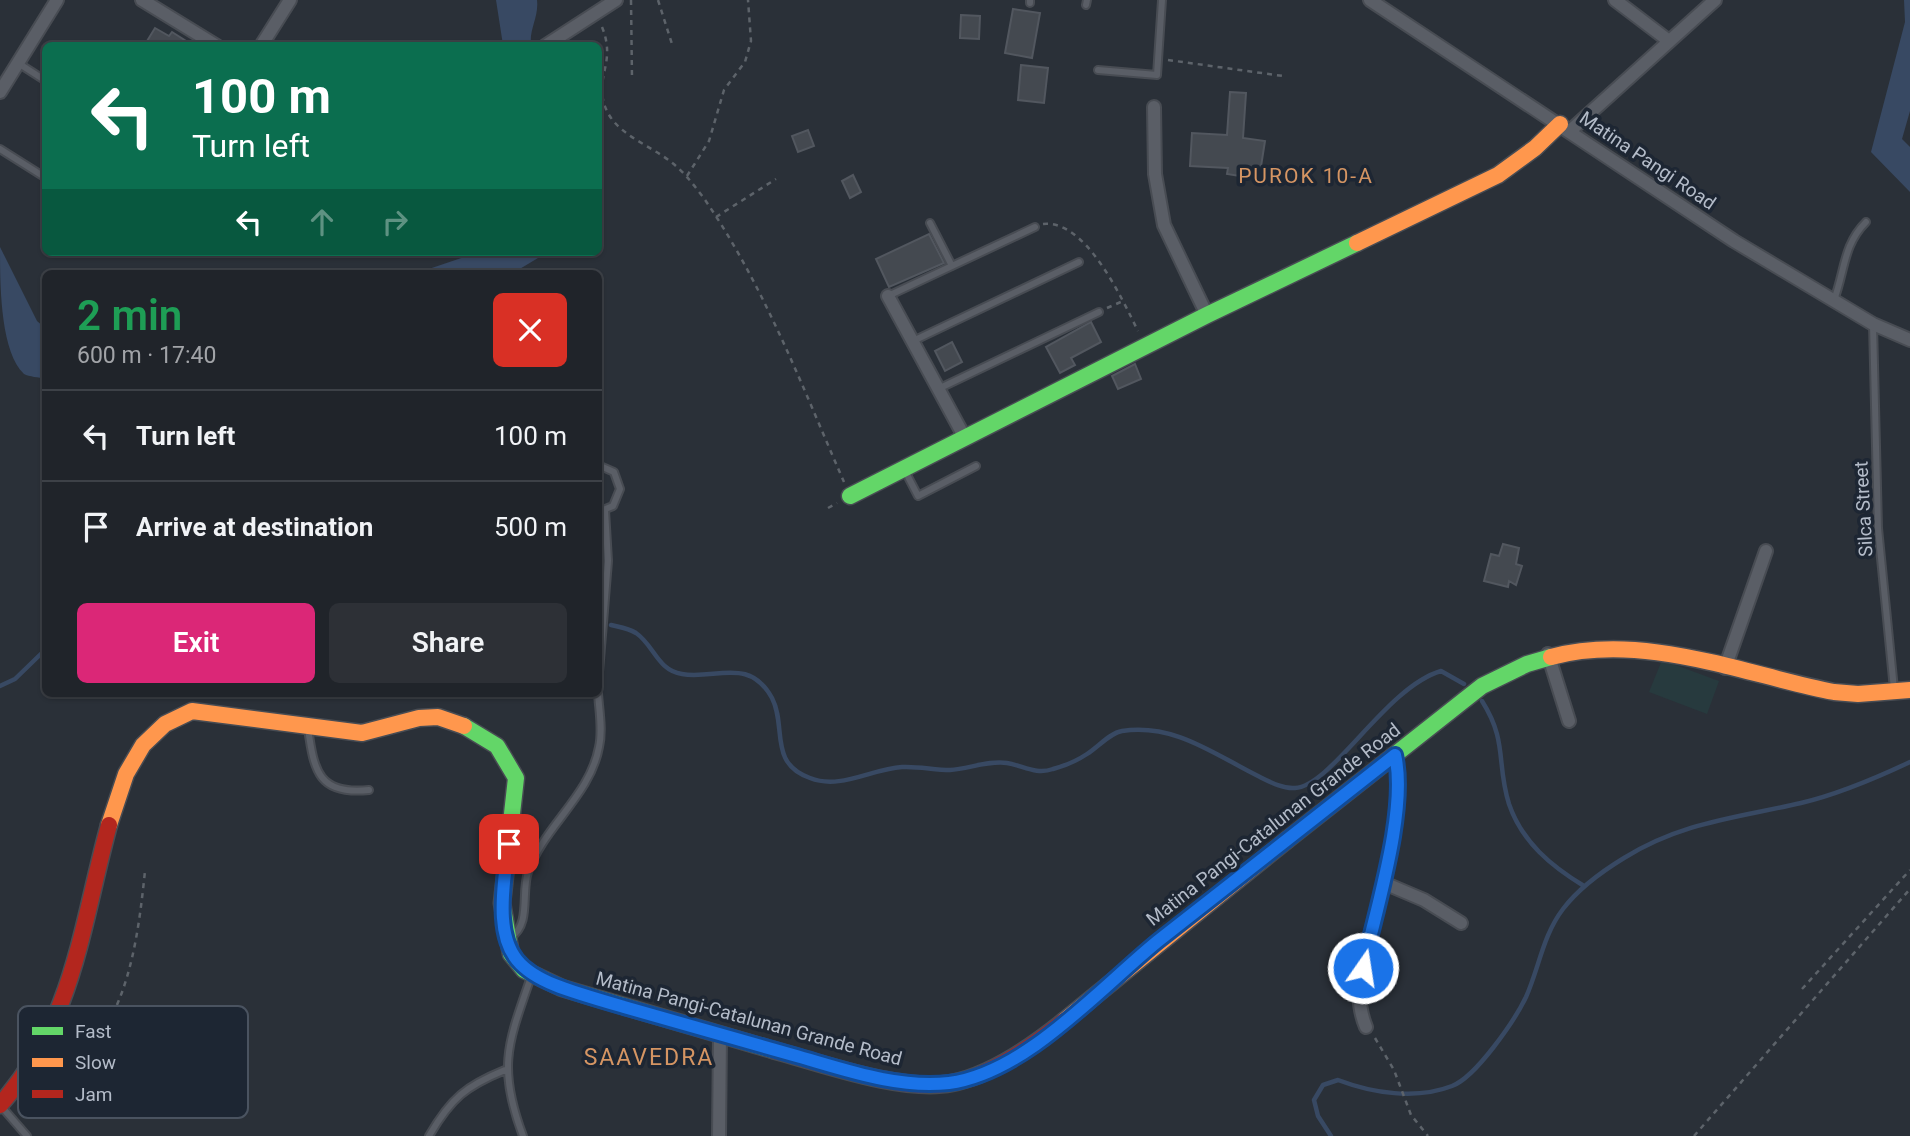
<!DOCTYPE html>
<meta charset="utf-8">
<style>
body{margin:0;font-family:Roboto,sans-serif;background:#2d3036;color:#f1f3f6;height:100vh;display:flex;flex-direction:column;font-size:26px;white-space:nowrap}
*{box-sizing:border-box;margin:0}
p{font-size:23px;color:#a2a4a8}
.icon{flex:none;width:38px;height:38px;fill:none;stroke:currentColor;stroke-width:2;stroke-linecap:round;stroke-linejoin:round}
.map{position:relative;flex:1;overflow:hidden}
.sheet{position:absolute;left:42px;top:270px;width:560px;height:427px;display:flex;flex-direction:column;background:#20242a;border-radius:10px;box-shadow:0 2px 5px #0004,0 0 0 2px #3d4147}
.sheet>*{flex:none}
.top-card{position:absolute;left:42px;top:42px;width:560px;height:214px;border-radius:10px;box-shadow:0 2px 5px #0004,0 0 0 2px #3d4147;background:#0b6e4f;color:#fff;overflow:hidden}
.pin{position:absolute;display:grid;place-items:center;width:60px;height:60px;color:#fff;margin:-30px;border-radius:14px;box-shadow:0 4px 10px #0006}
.me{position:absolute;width:77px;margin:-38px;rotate:13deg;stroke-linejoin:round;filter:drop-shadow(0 0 5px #0008)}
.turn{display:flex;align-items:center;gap:24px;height:147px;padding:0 35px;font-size:32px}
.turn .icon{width:91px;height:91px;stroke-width:2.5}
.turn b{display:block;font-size:49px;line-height:60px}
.lanes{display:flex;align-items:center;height:66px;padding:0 35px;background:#0003;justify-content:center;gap:35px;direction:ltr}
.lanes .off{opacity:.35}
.round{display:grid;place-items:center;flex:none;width:74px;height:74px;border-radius:10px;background:#2d3036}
.headline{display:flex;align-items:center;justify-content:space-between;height:119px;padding:0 35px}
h1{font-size:42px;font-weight:600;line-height:52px;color:#1e9e55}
.cta{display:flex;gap:14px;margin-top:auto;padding:14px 35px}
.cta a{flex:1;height:80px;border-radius:10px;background:#db2777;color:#fff;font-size:28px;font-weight:600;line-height:80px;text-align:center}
.cta a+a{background:#2d3036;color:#f1f3f6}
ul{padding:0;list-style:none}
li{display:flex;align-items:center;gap:21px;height:91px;padding:0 35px;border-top:2px solid #3d4147}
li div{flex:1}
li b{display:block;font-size:26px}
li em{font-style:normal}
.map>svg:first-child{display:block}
.green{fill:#273a3e}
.water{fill:#384963}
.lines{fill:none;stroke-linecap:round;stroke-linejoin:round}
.stream{stroke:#384963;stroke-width:4.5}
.building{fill:#444950;stroke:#52575f;stroke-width:2}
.lane-casing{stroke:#484c53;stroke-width:10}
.street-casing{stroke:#484c53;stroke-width:16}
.fast-casing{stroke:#484c53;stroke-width:19}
.slow-casing{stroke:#484c53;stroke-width:19}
.jam-casing{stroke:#484c53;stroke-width:19}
.path{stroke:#5d636a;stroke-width:2.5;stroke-dasharray:5 5;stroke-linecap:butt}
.lane{stroke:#5a5e66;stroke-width:6}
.street{stroke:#5a5e66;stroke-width:12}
.fast{stroke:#63d668;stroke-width:16}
.slow{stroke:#ff974d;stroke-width:16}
.jam{stroke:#b3261e;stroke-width:16}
.route-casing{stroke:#114b97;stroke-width:18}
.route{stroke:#1a73e8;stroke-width:12}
.labels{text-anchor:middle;stroke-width:7;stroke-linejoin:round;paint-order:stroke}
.street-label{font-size:19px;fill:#b4bcc9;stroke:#1d2633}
.neighbourhood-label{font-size:21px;letter-spacing:2px;fill:#d59563;stroke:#1d2633}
.quarter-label{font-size:23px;letter-spacing:2px;fill:#d59563;stroke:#1d2633}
.key{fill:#1d2633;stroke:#4a5360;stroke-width:2}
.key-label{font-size:19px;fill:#b4bcc9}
</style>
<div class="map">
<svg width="1910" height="1136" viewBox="0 0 1910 1136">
<rect width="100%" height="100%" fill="#2a3038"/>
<path class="green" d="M1662 660 1719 681 1707 714 1649 692Z"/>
<path class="water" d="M496 0H537C539 17 529 29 531 45H503Z
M1904 0H1910V111L1902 139 1910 147V192L1871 152 1905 22Z
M0 247 37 321 45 328V379C39 377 29 377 24 374 0 351 0 284 0 247Z
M479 252H548L513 273H417Z"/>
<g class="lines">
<path class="stream" d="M611 625C619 627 628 628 636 633 654 645 657 670 682 674 715 680 749 656 772 698 787 727 768 763 810 778 840 790 871 769 902 767 918 766 934 770 950 770 968 769 989 760 1007 763 1024 766 1036 775 1053 769 1064 766 1078 760 1087 754 1098 747 1110 733 1122 731 1175 723 1215 755 1260 777 1270 782 1283 789 1295 788 1332 786 1386 687 1441 671L1464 684
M0 686 15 679 46 649
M1482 701C1508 742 1496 763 1509 804 1522 842 1551 866 1584 886
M1331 1136 1318 1116 1314 1100 1323 1085 1338 1080C1372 1093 1416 1100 1452 1086 1476 1077 1515 1020 1526 997 1539 968 1543 935 1563 909 1579 888 1601 872 1624 858 1682 822 1736 818 1801 803 1839 794 1874 779 1910 762"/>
</g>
<path class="building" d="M1013 9 1040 13 1032 58 1005 53Z
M961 15 980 16 979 39 960 38Z
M155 28 169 36 172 32 194 46H144Z
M1021 65 1048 68 1044 103 1018 100Z
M1230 92 1246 93 1243 138 1265 141 1259 179 1227 174 1228 168 1190 166 1192 133 1227 135Z
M808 130 814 146 798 152 792 136Z
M853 175 861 192 850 198 842 181Z
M929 234 944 263 889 287 876 259Z
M1091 322 1101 342 1071 358 1075 365 1060 373 1046 347Z
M952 342 962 362 945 371 935 351Z
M1135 364 1141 379 1118 389 1112 376Z
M1503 544 1519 548 1516 564 1522 566 1516 585 1509 581 1508 587 1484 581 1491 554 1499 556Z"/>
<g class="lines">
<defs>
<path id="lane" d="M1030 3V0
M1086 5 1087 0
M18 63 46 81
M1098 70 1157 75 1162 0
M0 149 46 178
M930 223 952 266
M888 296 1035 227
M1834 300C1845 271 1843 245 1866 222
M1873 324 1878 528 1894 689
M913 341 1079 262
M938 389 1099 312
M598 465 614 472 620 489 613 506 598 512
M904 469 918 496 976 466
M598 684 608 561 605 510
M308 728C314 772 319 795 369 790
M511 937C531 924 521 893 528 872 544 826 590 796 599 747 603 730 599 710 598 693
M1 1106 27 1136
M429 1136C451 1098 466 1086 505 1070
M523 1136C497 1067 508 1043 531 977"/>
<path id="street" d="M142 0 217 46
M1370 0 1734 241 1873 324 1910 340
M1615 0 1669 41
M261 46 290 0
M545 46 616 0
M0 92 57 0
M1154 107 1155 174 1164 225 1207 315
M1570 131 1715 0
M888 296 965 438
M1548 654 1569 721
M1725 668 1766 551
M1384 883 1424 900 1461 923
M1366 1027C1350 989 1367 948 1377 911 1387 871 1405 794 1395 755
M719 1136 720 1035"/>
<path id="fast" d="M850 496 1207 315 1357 243
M464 726 497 746 516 778 502 903 511 954 524 970 562 988 773 1050
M1287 840 1482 686 1527 664 1551 657"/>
<path id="slow" d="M1357 243 1498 175 1535 148 1560 124
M1551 657C1644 632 1743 674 1834 692L1858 694 1910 690
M109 825 126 774 143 745 165 724 192 711 362 733 419 718 438 717 464 726
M1064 1021 1287 840"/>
<path id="jam" d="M773 1050C821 1063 903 1093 952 1083 992 1075 1033 1046 1064 1021
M0 1105C74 1021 81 927 109 825"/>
</defs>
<use href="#lane" class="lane-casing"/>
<use href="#street" class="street-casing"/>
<use href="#fast" class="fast-casing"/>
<use href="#slow" class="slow-casing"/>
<use href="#jam" class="jam-casing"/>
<path class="path" d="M631 0 632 79
M658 0 672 44
M602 27C617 64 593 77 606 109 617 135 650 145 671 162 684 172 693 184 703 197 763 283 802 386 844 482
M1168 60 1283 76
M687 176 709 141 724 90 745 62 751 41 748 0
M716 217 776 179
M1043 224C1086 219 1122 299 1138 331
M1107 308 1123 301
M828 508 837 503
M1802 989 1910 870
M1375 1038 1394 1070 1411 1115 1428 1136
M47 1071C126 1053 138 938 145 871
M1694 1136 1910 889"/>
<use href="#lane" class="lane"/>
<use href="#street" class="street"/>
<use href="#fast" class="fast"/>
<use href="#slow" class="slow"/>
<use href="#jam" class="jam"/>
</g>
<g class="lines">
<defs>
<path id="route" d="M509 844C489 969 513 975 624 1007 680 1023 737 1039 793 1055 843 1069 897 1089 949 1083 1026 1073 1100 988 1158 941 1237 879 1316 817 1395 755 1408 810 1375 912 1363 968"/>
</defs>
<use href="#route" class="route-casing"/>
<use href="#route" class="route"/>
</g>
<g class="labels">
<g class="street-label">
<text transform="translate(1648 160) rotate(34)" y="7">Matina Pangi Road</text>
<text transform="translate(1863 509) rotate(-93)" y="7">Silca Street</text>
<text transform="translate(1273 824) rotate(-38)" y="7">Matina Pangi-Catalunan Grande Road</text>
<text transform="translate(749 1018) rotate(15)" y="7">Matina Pangi-Catalunan Grande Road</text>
</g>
<g class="neighbourhood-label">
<text x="1306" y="183">PUROK 10-A</text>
</g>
<g class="quarter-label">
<text x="649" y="1065">SAAVEDRA</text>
</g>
</g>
<rect x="18" y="1006" width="230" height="112" rx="10" class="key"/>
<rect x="32" y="1027" width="31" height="8" fill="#63d668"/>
<rect x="32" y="1058" width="31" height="9" fill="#ff974d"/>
<rect x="32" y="1090" width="31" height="8" fill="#b3261e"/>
<g class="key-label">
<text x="75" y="1038">Fast</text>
<text x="75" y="1069">Slow</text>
<text x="75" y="1101">Jam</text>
</g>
</svg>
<div class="pin" style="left:509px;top:844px;background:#d93025"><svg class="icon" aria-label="arrive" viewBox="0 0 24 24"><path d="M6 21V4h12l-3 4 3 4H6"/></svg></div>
<svg class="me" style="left:1363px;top:968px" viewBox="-20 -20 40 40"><circle r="17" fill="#1a73e8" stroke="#fff" stroke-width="3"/><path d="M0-11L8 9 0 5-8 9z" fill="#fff"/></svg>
<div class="top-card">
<div class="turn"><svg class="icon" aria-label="left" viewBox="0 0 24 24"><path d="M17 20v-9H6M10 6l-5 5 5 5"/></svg><div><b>100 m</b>Turn left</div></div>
<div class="lanes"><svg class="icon" aria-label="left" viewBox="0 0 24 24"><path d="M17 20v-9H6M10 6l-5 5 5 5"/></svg><svg class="icon off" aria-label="ahead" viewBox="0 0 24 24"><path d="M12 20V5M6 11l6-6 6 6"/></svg><svg class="icon off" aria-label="right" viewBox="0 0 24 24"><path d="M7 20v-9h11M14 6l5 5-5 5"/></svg></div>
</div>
<section class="sheet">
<div class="headline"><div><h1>2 min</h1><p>600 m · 17:40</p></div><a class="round" style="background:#d93025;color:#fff"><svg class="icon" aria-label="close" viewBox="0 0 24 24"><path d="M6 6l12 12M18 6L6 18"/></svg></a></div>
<ul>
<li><svg class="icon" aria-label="left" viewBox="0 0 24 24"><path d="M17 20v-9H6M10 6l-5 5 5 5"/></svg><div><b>Turn left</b></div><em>100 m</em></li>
<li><svg class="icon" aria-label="arrive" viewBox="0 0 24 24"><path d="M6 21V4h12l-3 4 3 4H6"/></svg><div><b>Arrive at destination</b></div><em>500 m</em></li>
</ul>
<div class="cta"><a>Exit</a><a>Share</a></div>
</section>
</div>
